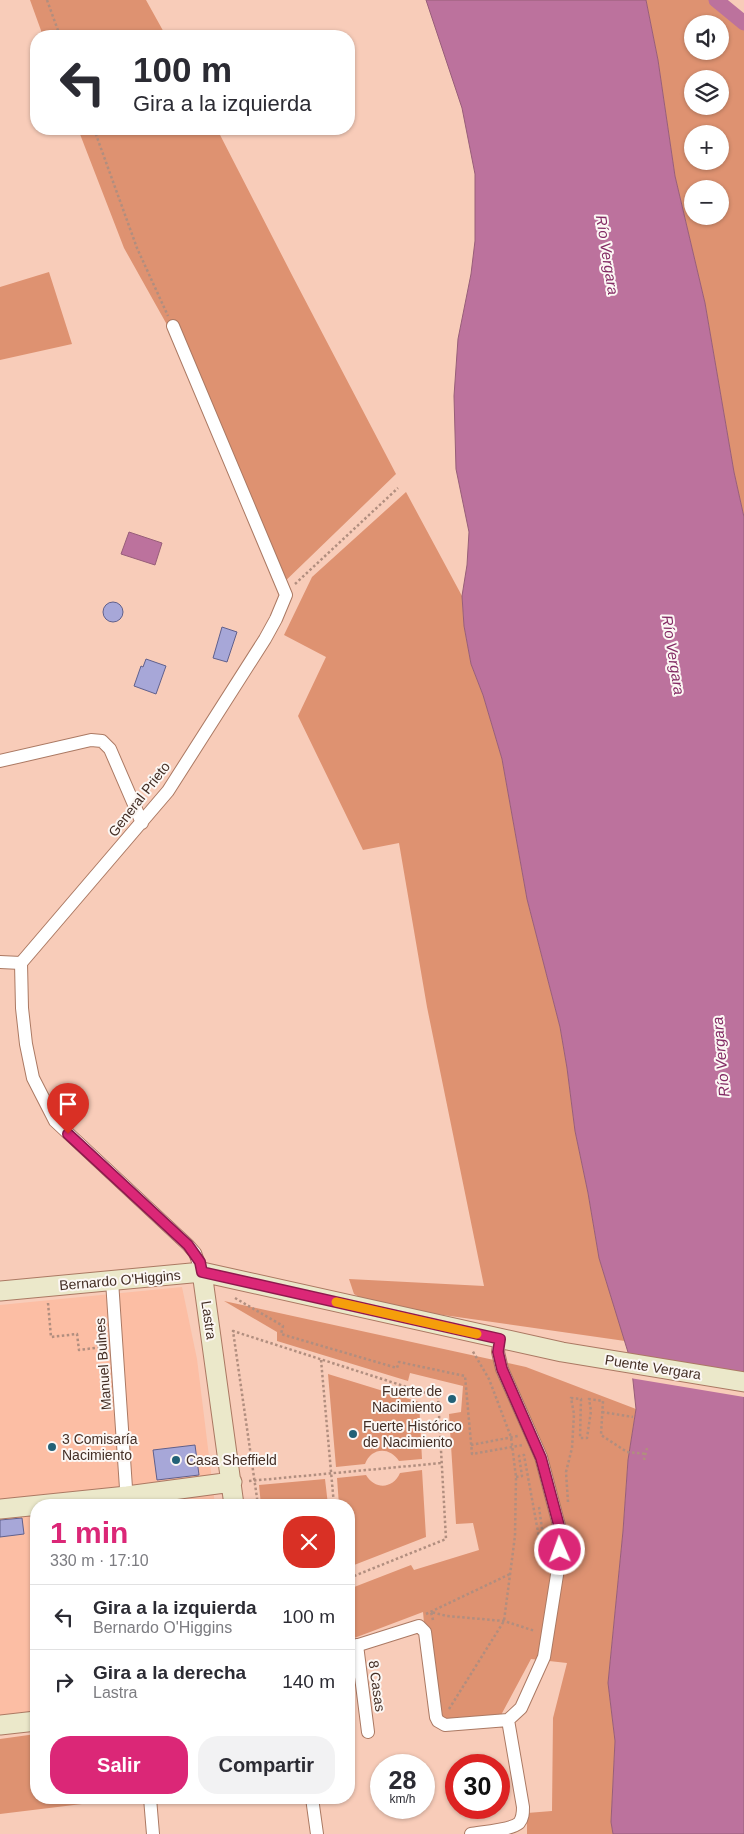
<!DOCTYPE html>
<html lang="es">
<meta charset="utf-8">
<style>
body{margin:0;font-family:Arial,sans-serif;background:#f2f2f3;color:#2b2b33;height:100vh;display:flex;flex-direction:column;font-size:19px;white-space:nowrap}
*{box-sizing:border-box;margin:0}
p{font-size:16px;color:#7c7c81}
.icon{flex:none;width:28px;height:28px;fill:none;stroke:currentColor;stroke-width:2;stroke-linecap:round;stroke-linejoin:round}
.map{position:relative;flex:1;overflow:hidden}
.panel{position:absolute;left:30px;top:1499px;width:325px;height:305px;display:flex;flex-direction:column;background:#fff;border-radius:20px;box-shadow:0 1px 4px #0004}
.panel>*{flex:none}
.top-card{position:absolute;left:30px;top:30px;width:325px;height:105px;border-radius:20px;box-shadow:0 1px 4px #0004;background:#fff;color:#2b2b33;overflow:hidden}
.tools{position:absolute;left:684px;top:15px;display:grid;gap:10px}
.tools a{display:grid;place-items:center;width:45px;height:45px;border-radius:50%;background:#fff;box-shadow:0 1px 4px #0004;font-size:25px}
.speed{position:absolute;left:370px;top:1754px;display:flex;gap:10px;font-size:25px;font-weight:700;text-align:center}
.speed>*{display:grid;place-content:center;width:65px;height:65px;border-radius:50%;background:#fff;box-shadow:0 1px 4px #0004;line-height:1}
.speed small{font-size:12px;font-weight:400}
.speed .limit{border:8px solid #d22;background:#fff;color:#111}
.pin{position:absolute;display:grid;place-items:center;width:42px;height:42px;color:#fff;margin:-51px -21px;border-radius:50% 50% 50% 0;rotate:-45deg;box-shadow:0 0 5px #0007}
.pin .icon{rotate:45deg}
.me{position:absolute;width:55px;margin:-28px;rotate:358deg;stroke-linejoin:round;filter:drop-shadow(0 0 4px #0008)}
.turn{display:flex;align-items:center;gap:18px;height:105px;padding:0 20px;font-size:22px}
.turn .icon{width:65px;height:65px;stroke-width:2.5}
.turn b{display:block;font-size:35px;line-height:42px}
.round{display:grid;place-items:center;flex:none;width:52px;height:52px;border-radius:20px;background:#f2f2f3}
.head{display:flex;align-items:center;justify-content:space-between;height:85px;padding:0 20px}
h1{font-size:30px;font-weight:800;line-height:38px;color:#db2777}
.cta{display:flex;gap:10px;margin-top:auto;padding:10px 20px}
.cta a{flex:1;height:58px;border-radius:20px;background:#db2777;color:#fff;font-size:20px;font-weight:800;line-height:58px;text-align:center}
.cta a+a{background:#f2f2f3;color:#2b2b33}
ul{padding:0;list-style:none}
li{display:flex;align-items:center;gap:15px;height:65px;padding:0 20px;border-top:1px solid #e1e1e2}
li div{flex:1}
li b{display:block;font-size:19px}
li em{font-style:normal}
.map>svg:first-child{display:block}
.built{fill:#fcbea4}
.green{fill:#de9271;fill-rule:evenodd}
.water{fill:#bc729d;stroke:#985e79}
.pier{fill:#f8ccb9}
.lines{fill:none;stroke-linecap:round;stroke-linejoin:round}
.canal{stroke:#bc729d;stroke-width:15}
.building{fill:#a7a7d8;stroke:#60608c}
.street-casing{stroke:#ab7963;stroke-width:14}
.secondary-casing{stroke:#ab7963;stroke-width:21}
.path{stroke:#b18e7f;stroke-width:2.5;stroke-dasharray:2.5 2.5;stroke-linecap:butt}
.street{stroke:#fff;stroke-width:12}
.secondary{stroke:#ebe8ca;stroke-width:19}
.route-casing{stroke:#8e194d;stroke-width:12}
.route{stroke:#db2777;stroke-width:9}
.slow{stroke:#f59e0b;stroke-width:9}
.poi-dot{fill:#226177;stroke:#fcf7f4;stroke-width:2}
.labels{text-anchor:middle;stroke-width:4;stroke-linejoin:round;paint-order:stroke}
.street-label{font-size:14px;fill:#442f26;stroke:#fcf7f4}
.poi-label{font-size:14px;fill:#442f26;stroke:#fcf7f4;text-anchor:start}
.water-label{font-size:15px;font-style:italic;fill:#832a64;stroke:#fcf7f4}
</style>
<div class="map">
<svg width="744" height="1834" viewBox="0 0 744 1834">
<rect width="100%" height="100%" fill="#f8ccb9"/>
<path class="built" d="M182 1287 197 1359 215 1505H36V1715L0 1718V1305Z"/>
<path class="green" d="M30 0H146L166 36H43Z
M646 0H716L744 23V517L734 472 705 303 675 176 658 60ZM692 24H720V51H692ZM692 79H720V106H692ZM692 134H720V161H692ZM692 189H720V216H692Z
M78 129H217L293 277 396 474 277 589 166 323 124 248Z
M49 272 72 344 0 360V287Z
M406 492 462 596 464 626 471 664 483 695 502 759 527 899 560 1027 567 1068 575 1131 588 1193 599 1258 625 1341 373 1305 354 1294 349 1279 484 1286 427 1007 399 843 363 850 298 716 326 657 284 635 312 577Z
M224 1301 526 1367 636 1409 628 1460 623 1531 608 1683 615 1741 611 1822 613 1834H527V1813L552 1811 553 1718 567 1663 531 1659 500 1717 444 1719 437 1714 431 1697 423 1612 349 1640V1589L411 1565 414 1570 479 1550 473 1523 456 1524 449 1414 461 1412 463 1386 410 1373 408 1381 277 1341V1332Z
M328 1374 419 1402 422 1459 399 1461C389 1446 371 1448 365 1464L336 1467Z
M422 1470 426 1537 349 1567V1505H339L337 1478 366 1475C375 1490 393 1489 400 1473Z
M325 1479 328 1505H261L259 1485Z
M36 1734V1798H81L82 1804 0 1814V1739Z"/>
<path class="water" d="M426 0H646L658 60 675 176 705 303 734 472 744 517V1834H613L611 1822 615 1741 608 1683 623 1531 628 1460 636 1409 631 1362 599 1258 588 1193 575 1131 567 1068 560 1027 527 899 502 759 483 695 471 664 464 626 462 596 467 565 469 532 456 469 454 396 458 339 471 274 475 241V174L462 108Z
M129 532 162 543 155 565 121 554Z"/>
<path class="pier" d="M626 1353 744 1373V1397L630 1378Z"/>
<g class="lines">
<path class="canal" d="M716 0 744 23"/>
</g>
<path class="building" d="M103 612a10 10 0 1 1 20 0a10 10 0 1 1-20 0Z
M222 627 237 632 227 662 213 658Z
M146 659 166 666 156 694 134 686 141 666 143 667Z
M195 1445 199 1475 157 1480 153 1450Z
M22 1518 24 1534 0 1537V1520Z"/>
<g class="lines">
<defs>
<path id="street" d="M0 761 91 740 102 741 110 749 142 823
M0 962 21 963
M21 963 168 791 265 639 276 619 286 595 173 326
M21 963 22 1008 26 1044 33 1078 55 1121 188 1245 195 1253 202 1272
M112 1281 127 1503
M500 1339 498 1352 502 1369 541 1457 561 1533 560 1556 544 1657 521 1708 508 1720
M357 1645 368 1732
M349 1648 419 1626 425 1632 436 1717 438 1721 445 1725 508 1720
M150 1798 153 1834
M312 1798 317 1834
M471 1834C482 1832 511 1830 519 1823 523 1818 523 1813 523 1807L508 1720"/>
<path id="secondary" d="M202 1272 234 1505
M0 1291 202 1272 562 1352 744 1382
M0 1509 127 1496 232 1482
M0 1725 36 1721"/>
</defs>
<use href="#street" class="street-casing"/>
<use href="#secondary" class="secondary-casing"/>
<path class="path" d="M47 0 60 36
M94 129 137 248 168 316
M295 584 398 488
M235 1298 283 1326 281 1334 397 1368 399 1362 465 1376 472 1454 523 1445
M48 1303 51 1337 77 1334 79 1350 102 1347
M321 1360 334 1505
M602 1412 633 1417
M471 1445 518 1436
M644 1460 647 1448
M516 1477 522 1476 519 1456 524 1455 540 1543
M249 1481 442 1463
M568 1502 566 1472 572 1448 574 1414 571 1398 581 1399 580 1438H587L591 1411 589 1399 603 1401 601 1435 627 1452 646 1454
M258 1505 233 1331 438 1397 446 1539 349 1578
M539 1507 544 1543H540
M426 1614 510 1574
M433 1620 431 1612 447 1616 504 1621 535 1631
M449 1709 504 1621 515 1536 516 1477 511 1437 489 1379 472 1350"/>
<use href="#street" class="street"/>
<use href="#secondary" class="secondary"/>
</g>
<g class="lines">
<defs>
<path id="route" d="M68 1134 188 1245 200 1262 202 1272 500 1339 498 1352 502 1369 541 1458 561 1533 560 1550"/>
</defs>
<use href="#route" class="route-casing"/>
<use href="#route" class="route"/>
<path class="slow" d="M336 1302 477 1334"/>
</g>
<g class="poi-dot">
<circle cx="452" cy="1399" r="5"/>
<circle cx="353" cy="1434" r="5"/>
<circle cx="52" cy="1447" r="5"/>
<circle cx="176" cy="1460" r="5"/>
</g>
<g class="labels">
<g class="street-label">
<text transform="translate(139 799) rotate(-52)" y="5">General Prieto</text>
<text transform="translate(120 1280) rotate(-5)" y="5">Bernardo O'Higgins</text>
<text transform="translate(209 1320) rotate(82)" y="5">Lastra</text>
<text transform="translate(103 1364) rotate(-94)" y="5">Manuel Bulnes</text>
<text transform="translate(653 1367) rotate(9)" y="5">Puente Vergara</text>
<text transform="translate(377 1686) rotate(82)" y="5">8 Casas</text>
</g>
<g class="poi-label">
<text x="442" y="1396" text-anchor="end">Fuerte de<tspan x="442" dy="16">Nacimiento</tspan></text>
<text x="363" y="1431">Fuerte Histórico<tspan x="363" dy="16">de Nacimiento</tspan></text>
<text x="62" y="1444">3 Comisaría<tspan x="62" dy="16">Nacimiento</tspan></text>
<text x="186" y="1465">Casa Sheffield</text>
</g>
<g class="water-label">
<text transform="translate(607 255) rotate(81)" y="5">Río Vergara</text>
<text transform="translate(673 655) rotate(81)" y="5">Río Vergara</text>
<text transform="translate(721 1057) rotate(-95)" y="5">Río Vergara</text>
</g>
</g>
</svg>
<div class="tools">
<a><svg class="icon" aria-label="sound" viewBox="0 0 24 24"><path d="M4 9h4l5-4v14l-5-4H4zM17 9q2 3 0 6"/></svg></a>
<a><svg class="icon" aria-label="layers" viewBox="0 0 24 24"><path d="M12 4l9 5-9 5-9-5zM3 14l9 5 9-5"/></svg></a>
<a>+</a>
<a>−</a>
</div>
<div class="speed"><div>28<small>km/h</small></div><div class="limit">30</div></div>
<div class="pin" style="left:68px;top:1134px;background:#d93025"><svg class="icon" aria-label="arrive" viewBox="0 0 24 24"><path d="M6 21V4h12l-3 4 3 4H6"/></svg></div>
<svg class="me" style="left:560px;top:1550px" viewBox="-20 -20 40 40"><circle r="17" fill="#db2777" stroke="#fff" stroke-width="3"/><path d="M0-11L8 9 0 5-8 9z" fill="#fff"/></svg>
<div class="top-card">
<div class="turn"><svg class="icon" aria-label="left" viewBox="0 0 24 24"><path d="M17 20v-9H6M10 6l-5 5 5 5"/></svg><div><b>100 m</b>Gira a la izquierda</div></div>
</div>
<section class="panel">
<div class="head"><div><h1>1 min</h1><p>330 m · 17:10</p></div><a class="round" style="background:#d93025;color:#fff"><svg class="icon" aria-label="close" viewBox="0 0 24 24"><path d="M6 6l12 12M18 6L6 18"/></svg></a></div>
<ul>
<li><svg class="icon" aria-label="left" viewBox="0 0 24 24"><path d="M17 20v-9H6M10 6l-5 5 5 5"/></svg><div><b>Gira a la izquierda</b><p>Bernardo O'Higgins</p></div><em>100 m</em></li>
<li><svg class="icon" aria-label="right" viewBox="0 0 24 24"><path d="M7 20v-9h11M14 6l5 5-5 5"/></svg><div><b>Gira a la derecha</b><p>Lastra</p></div><em>140 m</em></li>
</ul>
<div class="cta"><a>Salir</a><a>Compartir</a></div>
</section>
</div>
